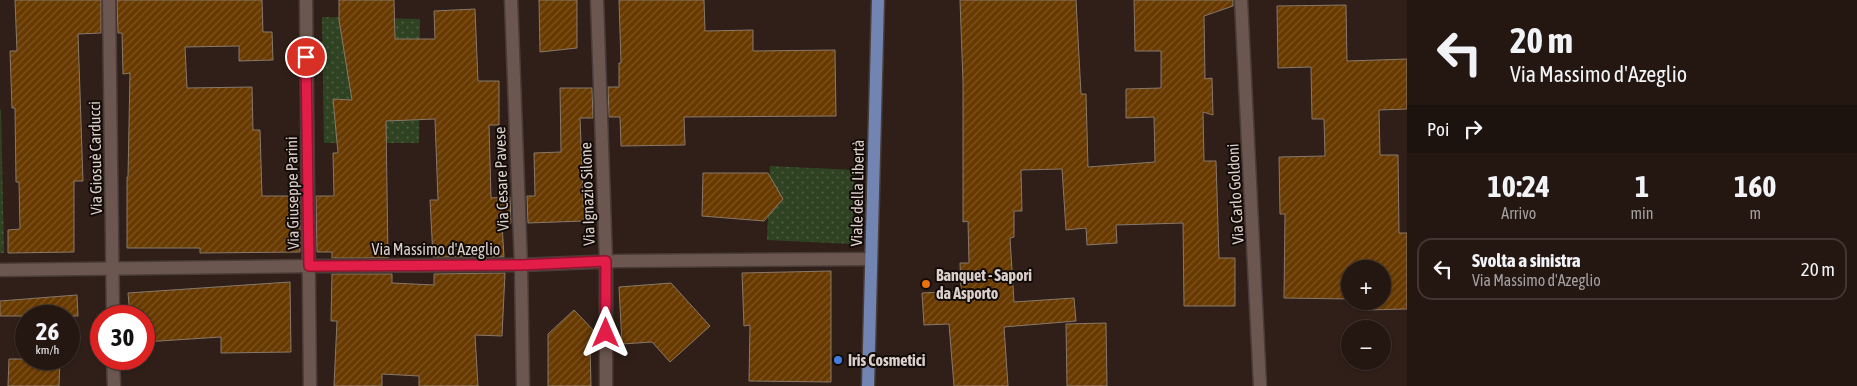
<!DOCTYPE html>
<html lang="it">
<meta charset="utf-8">
<style>
body{margin:0;font-family:"Asap Condensed",sans-serif;background:#302420;color:#f1f3f6;height:100vh;display:flex;flex-direction:column;font-size:19px;white-space:nowrap}
*{box-sizing:border-box;margin:0}
p{font-size:16px;color:#a39f9f}
.icon{flex:none;width:28px;height:28px;fill:none;stroke:currentColor;stroke-width:2;stroke-linecap:round;stroke-linejoin:round}
.map{position:relative;flex:1;overflow:hidden}
.side{display:flex;flex-direction:column;background:#241712;width:450px}
.side>*{flex:none}
.banner{background:#241712;color:#f1f3f6;overflow:hidden}
.buttons{position:absolute;left:1341px;top:260px;display:grid;gap:10px}
.buttons a{display:grid;place-items:center;width:50px;height:50px;border-radius:50%;background:#241712;box-shadow:0 1px 4px #0004,0 0 0 1px #413632;font-size:25px}
.speed{position:absolute;left:15px;top:305px;display:flex;gap:10px;font-size:25px;font-weight:700;text-align:center}
.speed>*{display:grid;place-content:center;width:65px;height:65px;border-radius:50%;background:#241712;box-shadow:0 1px 4px #0004,0 0 0 1px #413632;line-height:1}
.speed small{font-size:12px;font-weight:400}
.speed .limit{border:8px solid #d22;background:#fff;color:#111}
.pin{position:absolute;display:grid;place-items:center;width:42px;height:42px;color:#fff;margin:-21px;border:2px solid #fff;border-radius:50%;box-shadow:0 1px 5px #0007}
.me{position:absolute;width:55px;margin:-28px;rotate:0deg;stroke-linejoin:round;filter:drop-shadow(0 0 4px #0008)}
.turn{display:flex;align-items:center;gap:18px;height:105px;padding:0 20px;font-size:22px}
.turn .icon{width:65px;height:65px;stroke-width:2.5}
.turn b{display:block;font-size:35px;line-height:42px}
.then{display:flex;align-items:center;height:48px;padding:0 20px;background:#0003;gap:10px;font-size:19px}
.eta{display:flex;justify-content:space-evenly;align-items:center;height:85px;text-align:center}
.eta b{font-size:30px;font-weight:700;line-height:35px}
ul{padding:0;list-style:none}
li{display:flex;align-items:center;gap:15px;height:62px;margin:0 10px 8px;padding:0 10px;border:2px solid #413632;border-radius:15px}
li div{flex:1}
li b{display:block;font-size:19px}
li em{font-style:normal}
main{display:flex;flex:1;min-height:0}
.map>svg:first-child{display:block}
.garden{fill:url(#garden-dots)}
.building{fill:url(#building-hatch);stroke:#88786a}
.lines{fill:none;stroke-linecap:round;stroke-linejoin:round}
.minor-casing{stroke:#4a3c38;stroke-width:15}
.major-casing{stroke:#4a3c38;stroke-width:15}
.minor{stroke:#6b574f;stroke-width:12}
.major{stroke:#7184b2;stroke-width:12}
.route-casing{stroke:#92132f;stroke-width:12}
.route{stroke:#e11d48;stroke-width:9}
.food-dot{fill:#e8710a;stroke:#120b08;stroke-width:2}
.shop-dot{fill:#3f7fe0;stroke:#120b08;stroke-width:2}
.labels{text-anchor:middle;stroke-width:4;stroke-linejoin:round;paint-order:stroke}
.street-label{font-size:16px;fill:#dcd0cb;stroke:#120b08}
.poi-label{font-size:16px;font-weight:bold;fill:#dcd0cb;stroke:#120b08;text-anchor:start}
</style>
<main>
<div class="map">
<svg width="1407" height="386" viewBox="0 0 1407 386">
<defs>
<pattern id="garden-dots" width="8" height="8" patternUnits="userSpaceOnUse" patternTransform="scale(1.25)"><rect width="8" height="8" fill="#2f4322"/><path d="M2 2h.1M6 6h.1" fill="none" stroke="#4d5d41" stroke-width="1.8" stroke-linecap="round"/></pattern>
<pattern id="building-hatch" width="6" height="6" patternUnits="userSpaceOnUse" patternTransform="scale(1.25)"><rect width="6" height="6" fill="#683a00"/><path d="M-1 1l2-2M0 6l6-6M5 7l2-2" fill="none" stroke="#7d5524"/></pattern>
</defs>
<rect width="100%" height="100%" fill="#301f18"/>
<path class="garden" d="M322 17 420 19 419 143H324Z
M0 110H1L4 253H0Z
M770 166 855 170 852 244 767 240Z"/>
<path class="building" d="M15 0H101V33L78 34 83 181H74V252L8 253V230L20 229 19 182H16L15 108H12L10 51H17Z
M117 0H262L263 32H272L273 60 239 61V46L185 47 187 88 252 87 253 130H260L262 196H300V252L200 253V248H127V177H128L130 73 123 74 122 33H118Z
M339 0H394L395 39H435L434 11 475 9 478 81H499V125H489L491 198 510 197 511 223 502 224 504 257H433L430 200H438L435 119 386 121 388 258H332V252H317L316 196H334L333 153H338L333 99 352 100 339 20Z
M539 0H577V48L540 52Z
M619 0H704L705 31 753 30V51L835 50 836 116 684 117 685 145 621 146 620 117H609L608 87H619V63H621Z
M960 0H1076L1081 94H1086L1088 167 1155 162 1154 117 1126 118V89L1161 88V51H1135L1134 0H1233V6L1204 16 1205 79 1212 78 1213 115 1203 112 1204 161H1216L1219 258H1235V306H1184L1183 223 1116 225 1117 243 1087 245 1086 228 1066 230 1062 169 1021 170 1022 211H1014V237L1010 238 1014 302 1074 298 1076 321 1004 327 1008 386H954L949 324 924 325 922 293 961 291 960 263H969L968 221 963 222V82Z
M1346 5 1347 61 1407 59V109L1379 110 1380 155H1398L1399 233H1407V309L1367 310V301H1382V269H1350V299L1284 298 1285 214H1280L1279 157 1325 156 1324 119H1312L1311 67 1278 68 1277 6Z
M560 88H592L593 118H580L584 221 528 223 527 196H535L534 153 561 152Z
M703 173H768L783 199 764 221 702 216Z
M831 271V382L749 381 750 325 744 326 742 273Z
M505 273 502 336 475 335 478 386H419V376L382 374V386H334L337 321H331L332 274H392V283L434 285V274Z
M290 282 291 352 221 353V337L144 342V316H130L128 293Z
M671 283 710 326 670 362 652 342 622 344 619 287Z
M77 295 78 316H0V301Z
M574 310 598 335V345L590 346 591 386H548V334Z
M1106 323 1107 386H1067L1066 324Z
M9 359H60L59 386H8Z"/>
<g class="lines">
<defs>
<path id="minor" d="M109 0 113 316
M306 0 310 386
M511 0 521 265 523 386
M597 0 606 261V386
M1241 0 1260 386
M0 270 320 266 521 265 618 261 871 259
M113 359 114 386"/>
<path id="major" d="M868 386 878 0"/>
</defs>
<use href="#minor" class="minor-casing"/>
<use href="#major" class="major-casing"/>
<use href="#minor" class="minor"/>
<use href="#major" class="major"/>
</g>
<g class="lines">
<defs>
<path id="route" d="M306 57 309 266 521 265 606 261V333"/>
</defs>
<use href="#route" class="route-casing"/>
<use href="#route" class="route"/>
</g>
<circle class="food-dot" cx="926" cy="284" r="5"/>
<circle class="shop-dot" cx="838" cy="360" r="5"/>
<g class="labels">
<g class="street-label">
<text transform="translate(95 158) rotate(-91)" y="6">Via Giosuè Carducci</text>
<text transform="translate(501 179) rotate(-92)" y="6">Via Cesare Pavese</text>
<text transform="translate(292 193) rotate(-91)" y="6">Via Giuseppe Parini</text>
<text transform="translate(857 193) rotate(-89)" y="6">Viale della Libertà</text>
<text transform="translate(587 194) rotate(-92)" y="6">Via Ignazio Silone</text>
<text transform="translate(1235 194) rotate(-93)" y="6">Via Carlo Goldoni</text>
<text x="436" y="255">Via Massimo d'Azeglio</text>
</g>
<g class="poi-label">
<text x="936" y="281">Banquet - Sapori<tspan x="936" dy="18">da Asporto</tspan></text>
<text x="848" y="366">Iris Cosmetici</text>
</g>
</g>
</svg>
<div class="buttons">
<a>+</a>
<a>−</a>
</div>
<div class="speed"><div>26<small>km/h</small></div><div class="limit">30</div></div>
<div class="pin" style="left:306px;top:57px;background:#d93025"><svg class="icon" aria-label="arrive" viewBox="0 0 24 24"><path d="M6 21V4h12l-3 4 3 4H6"/></svg></div>
<svg class="me" style="left:606px;top:333px" viewBox="-20 -20 40 40"><path d="M0-17L14 15 0 8-14 15z" fill="#e11d48" stroke="#fff" stroke-width="4"/></svg>
</div>
<section class="side">
<div class="banner">
<div class="turn"><svg class="icon" aria-label="left" viewBox="0 0 24 24"><path d="M17 20v-9H6M10 6l-5 5 5 5"/></svg><div><b>20 m</b>Via Massimo d'Azeglio</div></div>
<div class="then">Poi<svg class="icon" aria-label="right" viewBox="0 0 24 24"><path d="M7 20v-9h11M14 6l5 5-5 5"/></svg></div>
</div>
<div class="eta">
<div><b>10:24</b><p>Arrivo</p></div>
<div><b>1</b><p>min</p></div>
<div><b>160</b><p>m</p></div>
</div>
<ul>
<li><svg class="icon" aria-label="left" viewBox="0 0 24 24"><path d="M17 20v-9H6M10 6l-5 5 5 5"/></svg><div><b>Svolta a sinistra</b><p>Via Massimo d'Azeglio</p></div><em>20 m</em></li>
</ul>
</section>
</main>
